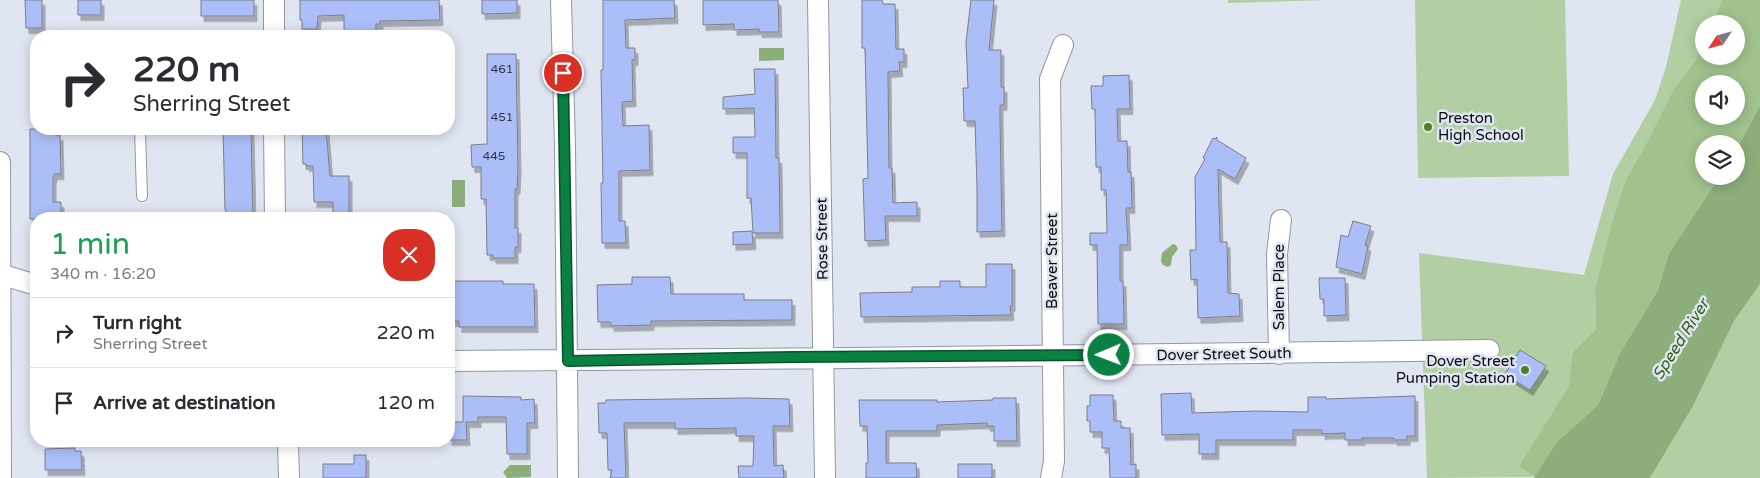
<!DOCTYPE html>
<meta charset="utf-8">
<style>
body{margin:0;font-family:"Varela Round",sans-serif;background:#f7f7f7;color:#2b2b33;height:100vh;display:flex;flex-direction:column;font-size:19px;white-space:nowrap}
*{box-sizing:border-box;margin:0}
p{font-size:16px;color:#7c7c81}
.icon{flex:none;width:28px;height:28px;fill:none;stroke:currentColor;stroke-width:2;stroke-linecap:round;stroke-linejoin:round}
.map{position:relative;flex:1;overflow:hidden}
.drawer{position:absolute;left:30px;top:212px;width:425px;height:235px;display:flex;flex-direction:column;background:#fff;border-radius:20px;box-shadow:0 2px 12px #0003}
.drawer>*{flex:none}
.guide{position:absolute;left:30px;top:30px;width:425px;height:105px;border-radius:20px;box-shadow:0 2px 12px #0003;background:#fff;color:#2b2b33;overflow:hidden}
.needle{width:32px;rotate:234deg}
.controls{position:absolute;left:1695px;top:15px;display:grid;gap:10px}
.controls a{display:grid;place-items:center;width:50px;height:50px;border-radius:50%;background:#fff;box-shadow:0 2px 12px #0003;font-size:25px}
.pin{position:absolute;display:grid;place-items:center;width:42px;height:42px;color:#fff;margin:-21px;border:2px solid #fff;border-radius:50%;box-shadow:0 1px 5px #0007}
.me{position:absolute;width:55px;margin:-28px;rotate:269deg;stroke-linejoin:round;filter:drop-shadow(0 0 4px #0008)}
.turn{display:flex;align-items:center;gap:18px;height:105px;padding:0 20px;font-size:22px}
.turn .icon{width:65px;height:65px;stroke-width:2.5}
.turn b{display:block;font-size:35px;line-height:42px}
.round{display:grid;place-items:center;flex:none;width:52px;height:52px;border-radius:20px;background:#f7f7f7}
.head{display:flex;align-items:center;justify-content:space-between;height:85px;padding:0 20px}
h1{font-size:30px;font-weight:600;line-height:38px;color:#1e9e55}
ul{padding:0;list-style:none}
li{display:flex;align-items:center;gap:15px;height:70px;padding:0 20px;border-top:1px solid #e1e1e2}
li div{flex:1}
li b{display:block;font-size:19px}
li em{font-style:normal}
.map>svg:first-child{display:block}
.green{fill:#b1cfa2}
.forest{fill:#a0c38e;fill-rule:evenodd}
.water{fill:#8bae7a}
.building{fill:#abbef7;stroke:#7a7e8b;filter:url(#shadow)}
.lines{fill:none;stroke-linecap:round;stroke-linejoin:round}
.service-casing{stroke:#9397a4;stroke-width:12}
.minor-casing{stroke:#9397a4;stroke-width:22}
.service{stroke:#fff;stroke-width:10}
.minor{stroke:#fff;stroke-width:20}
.route-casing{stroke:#07532c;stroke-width:12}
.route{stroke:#0b8043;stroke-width:9}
.poi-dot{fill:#498421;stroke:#e0e5f2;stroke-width:2}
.labels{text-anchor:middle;stroke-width:5;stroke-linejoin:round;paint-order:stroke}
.number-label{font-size:12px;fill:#323849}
.poi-label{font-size:15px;fill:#0a0b0f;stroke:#e0e5f2;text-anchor:start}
.street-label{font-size:15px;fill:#0a0b0f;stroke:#e0e5f2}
.water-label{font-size:16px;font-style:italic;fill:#346018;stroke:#e0e5f2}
</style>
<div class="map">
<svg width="1760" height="478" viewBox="0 0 1760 478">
<defs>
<filter id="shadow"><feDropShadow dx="3" dy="5.5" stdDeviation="0" flood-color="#0004"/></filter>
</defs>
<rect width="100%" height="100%" fill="#e0e5f2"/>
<path class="green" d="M1228 0H1327L1228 3Z
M1415 0H1565L1569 176 1418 178Z
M1681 0H1721L1714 24H1704V44L1695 61 1672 92 1644 148 1625 181 1612 222 1595 288 1596 329 1573 352 1568 388 1520 466 1535 477 1427 478 1419 253 1584 275 1613 174 1655 100 1666 67Z
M1760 284V478H1650L1693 406 1734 321Z"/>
<path class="forest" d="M1721 0H1760V105L1736 151V144H1704V176H1720L1669 253 1658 290 1620 353 1598 405 1556 443 1535 477 1519 466 1568 388 1573 352 1596 329 1595 288 1612 222 1625 181 1644 148 1672 92 1695 61 1704 44V56H1736V24H1714ZM1704 84H1736V116H1704Z"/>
<path class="water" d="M759 48H784V60L759 61Z
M1760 105V284L1734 321 1693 406 1650 478H1534L1556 443 1598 405 1620 353 1658 290 1669 253 1720 176H1736V151Z
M452 180H465V207H452Z
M1173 244 1176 245 1178 249 1172 257 1171 265 1168 267 1163 265 1161 261 1162 253Z
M510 465H531V477L507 478 503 472Z"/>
<path class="building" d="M25 0H42V28H26Z
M78 0H101V15H78Z
M201 0H254V16H201Z
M300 0H439L440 20 380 21V24H376V31H344V15L318 16 317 29H302V20H300Z
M482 0H517V13L482 14Z
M603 0H674L675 18 625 20 626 48H635V60H632L633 101 622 102 623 126 649 125 650 170 619 171V221H625L626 243H602L601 183H603L601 70H603Z
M703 0H778L779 32H759V29L734 30V24L703 25Z
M862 0H882L883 4H895L896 49H904V62H899L900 71 888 72 889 168H892L893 203 917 202V216H885L886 240 865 241 863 179 868 178 865 48H862Z
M971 0H994L989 50H1001V87H1004V105H1000V120L1002 231 977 232V188L975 121H964L963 88H968L966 42Z
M487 54H516L518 169 517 189H515V228H518V247H515V258H493V255H487L486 199H481V167H472L471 145 487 144Z
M754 69H775L776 158H779L780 233H753L751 198H747V153H733V137H755L754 108 723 109V97L755 94Z
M1129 75 1130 109H1117L1118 141H1127L1128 172H1131L1132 208H1126L1128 245H1120V281H1123L1124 324H1098L1097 245H1090V233H1107L1106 190H1101V167H1096L1095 109H1092L1091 86H1103V76Z
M30 129H55V135H60L61 174H54V177H53V202H61V215H54V219H30Z
M223 129H251L253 219H226V210H225Z
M302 129H326L330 176H349V218H333V202H314L313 166H306V164H303Z
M1217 137V140L1246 158 1235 179 1218 169 1220 242H1227L1228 293 1239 294 1240 316 1198 318 1197 279 1191 280 1190 250H1196L1195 177 1205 159 1203 158 1213 138 1215 139Z
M1353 221 1371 226 1365 245 1368 246 1362 274 1336 267 1341 235 1348 237Z
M752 231 753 244 733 245V232Z
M986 264H1012V306H1010L1011 315 861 317 860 293 912 292V287H940V281H960V287H986Z
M632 277H670L671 294H744V300H792V320L651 321V325L611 326V322H598L597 285 632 284Z
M1319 278H1345L1346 315 1324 316V299H1320Z
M450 281H503V284H534L535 327H459V321H451Z
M1520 350 1546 366 1530 390 1505 374Z
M1191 393 1192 413 1255 411 1308 412V397H1326V399L1415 396V436H1407V440H1394V438H1362V440H1345V433L1322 434V430H1293V440H1216V454H1199V434L1162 435 1161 394Z
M1090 395H1113L1114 421H1121V428H1130L1131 465 1136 464V478H1110L1109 448H1102V432H1090V421H1087V406H1090Z
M463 396 521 397V400L534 399 535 423H527V454H507L506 417H478V422H466L467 440H449V422H463Z
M746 398 789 399 790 426H773L774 466 783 465 784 478H739L738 466H753L754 436H736V428L675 429V423H624L626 478H610L612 470H608L607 433H599L598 403H605L606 400Z
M993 398H1016L1017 441H994V426H987V423L937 425V431H886V463H916L917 477 913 478H866V463H868L867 426H860L859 400H937V402L993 400Z
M75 448V451H81L82 470H45V449Z
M354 455H366V478H323V464H354Z
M958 464H992V477L991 478H958Z"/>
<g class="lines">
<defs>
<path id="service" d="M140 129 142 196"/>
<path id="minor" d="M561 0 565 146 568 478
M818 0 825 478
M274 36V0
M274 129 275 219
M0 162 1 478
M0 274 36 285
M1279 354 1277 254 1281 220
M449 361 852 358 1489 350
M288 441 289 478
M1051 478 1054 461 1050 79 1063 45"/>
</defs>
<use href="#service" class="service-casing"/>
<use href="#minor" class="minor-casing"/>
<use href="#service" class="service"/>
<use href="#minor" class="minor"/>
</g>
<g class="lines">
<defs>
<path id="route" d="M563 73 568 361 794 357 1109 355"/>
</defs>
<use href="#route" class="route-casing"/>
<use href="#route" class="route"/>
</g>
<g class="poi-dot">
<circle cx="1428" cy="127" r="5"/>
<circle cx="1525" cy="370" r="5"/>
</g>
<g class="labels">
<g class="number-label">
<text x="502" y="73">461</text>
<text x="502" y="121">451</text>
<text x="494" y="160">445</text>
</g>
<g class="poi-label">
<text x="1438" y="123">Preston<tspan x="1438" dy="17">High School</tspan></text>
<text x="1515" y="366" text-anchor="end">Dover Street<tspan x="1515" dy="17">Pumping Station</tspan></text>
</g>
<g class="street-label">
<text transform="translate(822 239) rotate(-91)" y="5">Rose Street</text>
<text transform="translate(1052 261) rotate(-90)" y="5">Beaver Street</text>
<text transform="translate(1279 287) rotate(-90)" y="5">Salem Place</text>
<text transform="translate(1224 354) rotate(-1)" y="5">Dover Street South</text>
</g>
<g class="water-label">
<text transform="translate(1680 339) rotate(-58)" y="6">Speed River</text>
</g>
</g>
</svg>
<div class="controls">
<a><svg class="needle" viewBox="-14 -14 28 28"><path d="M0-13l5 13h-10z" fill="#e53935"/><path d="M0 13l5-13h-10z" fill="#7c7c81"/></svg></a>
<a><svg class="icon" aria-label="sound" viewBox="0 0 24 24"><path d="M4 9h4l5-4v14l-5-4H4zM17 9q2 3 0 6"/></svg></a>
<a><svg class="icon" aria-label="layers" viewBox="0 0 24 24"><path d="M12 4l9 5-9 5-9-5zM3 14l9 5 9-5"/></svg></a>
</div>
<div class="pin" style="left:563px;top:73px;background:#d93025"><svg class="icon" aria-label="arrive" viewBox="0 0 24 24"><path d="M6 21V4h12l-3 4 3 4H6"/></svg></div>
<svg class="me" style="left:1109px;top:355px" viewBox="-20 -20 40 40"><circle r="17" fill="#0b8043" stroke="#fff" stroke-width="3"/><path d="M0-11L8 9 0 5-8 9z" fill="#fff"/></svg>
<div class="guide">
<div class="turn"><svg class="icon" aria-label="right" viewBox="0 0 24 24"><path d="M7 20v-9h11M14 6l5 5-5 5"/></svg><div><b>220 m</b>Sherring Street</div></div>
</div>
<section class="drawer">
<div class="head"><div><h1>1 min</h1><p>340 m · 16:20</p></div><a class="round" style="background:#d93025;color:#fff"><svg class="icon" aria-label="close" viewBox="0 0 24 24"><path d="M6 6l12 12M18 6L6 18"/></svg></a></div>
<ul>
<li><svg class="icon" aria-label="right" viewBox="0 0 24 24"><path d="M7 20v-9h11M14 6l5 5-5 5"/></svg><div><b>Turn right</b><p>Sherring Street</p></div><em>220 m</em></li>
<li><svg class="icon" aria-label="arrive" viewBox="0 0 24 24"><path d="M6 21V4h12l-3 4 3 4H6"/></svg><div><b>Arrive at destination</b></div><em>120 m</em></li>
</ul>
</section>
</div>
